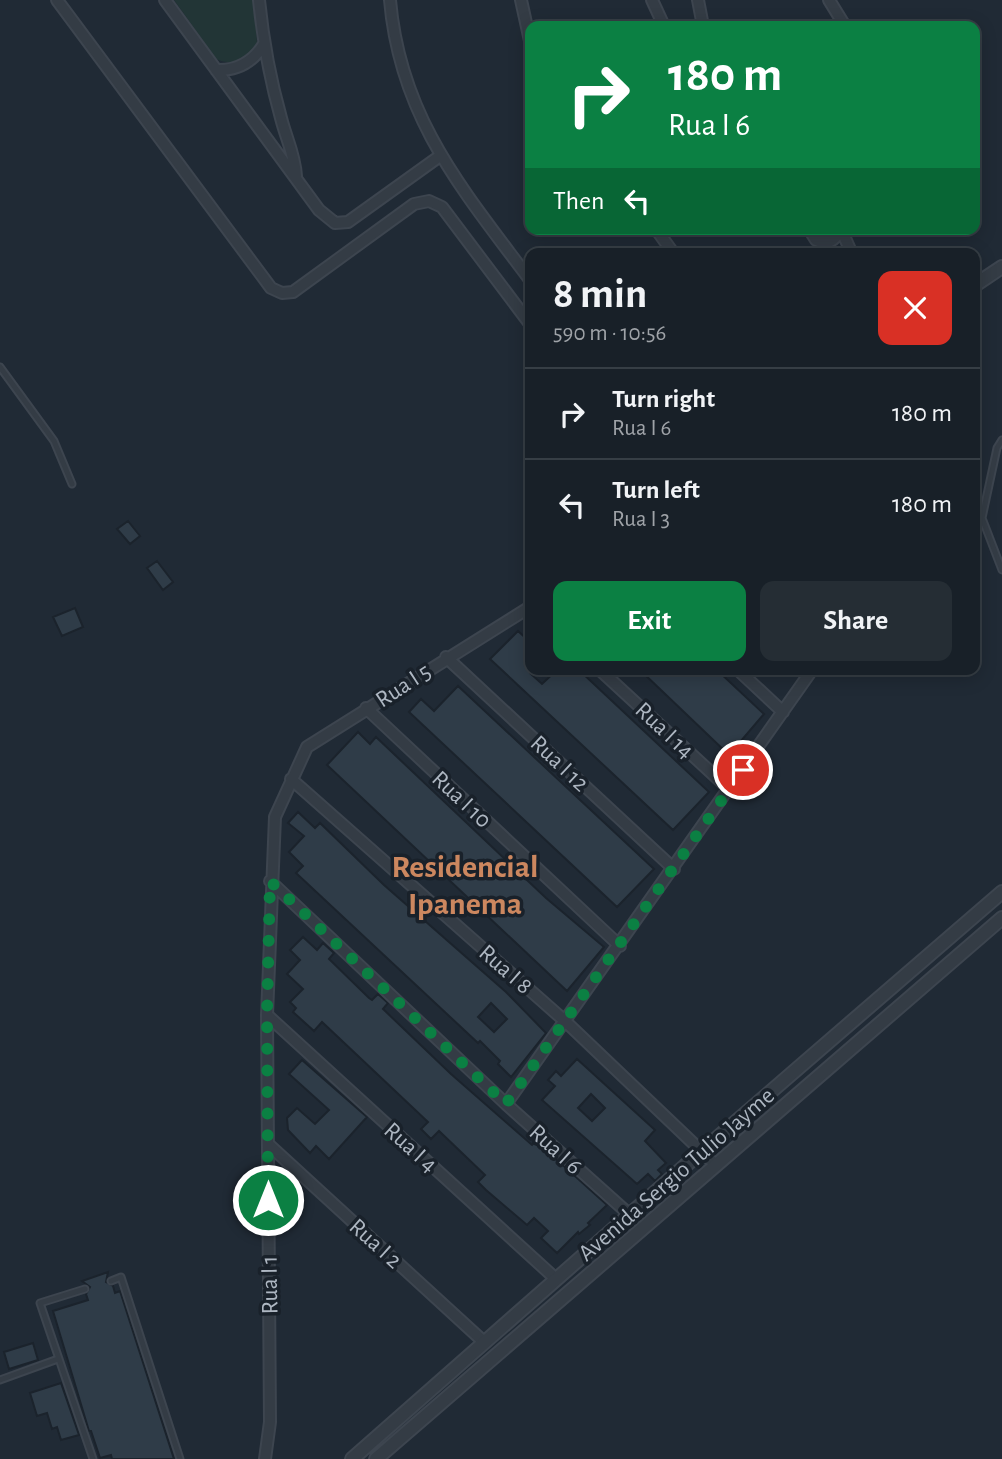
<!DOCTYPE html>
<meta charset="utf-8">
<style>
body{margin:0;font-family:"Alegreya Sans",sans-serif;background:#252d34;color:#f1f3f6;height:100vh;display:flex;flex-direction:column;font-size:26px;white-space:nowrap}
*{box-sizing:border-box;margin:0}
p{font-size:23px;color:#9fa3a8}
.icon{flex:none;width:38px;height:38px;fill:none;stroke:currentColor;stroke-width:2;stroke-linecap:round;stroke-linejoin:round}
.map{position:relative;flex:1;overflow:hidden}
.drawer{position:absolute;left:525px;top:248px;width:455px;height:427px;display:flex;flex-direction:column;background:#182028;border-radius:14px;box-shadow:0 4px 18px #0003,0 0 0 2px #363e45}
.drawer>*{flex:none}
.top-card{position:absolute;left:525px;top:21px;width:455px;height:214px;border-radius:14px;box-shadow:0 4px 18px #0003,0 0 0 2px #363e45;background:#0b8043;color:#fff;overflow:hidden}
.pin{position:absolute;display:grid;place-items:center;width:60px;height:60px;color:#fff;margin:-30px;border:4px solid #fff;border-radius:50%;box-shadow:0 2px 7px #0007}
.me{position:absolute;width:77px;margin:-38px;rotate:0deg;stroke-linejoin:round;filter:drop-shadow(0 0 5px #0008)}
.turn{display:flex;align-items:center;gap:24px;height:147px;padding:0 28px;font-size:32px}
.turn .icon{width:91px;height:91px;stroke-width:2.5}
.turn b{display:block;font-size:49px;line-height:60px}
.then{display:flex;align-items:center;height:66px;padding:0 28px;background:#0003;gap:14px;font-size:26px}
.round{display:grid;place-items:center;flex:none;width:74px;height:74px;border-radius:14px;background:#252d34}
.summary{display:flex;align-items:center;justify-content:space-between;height:119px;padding:0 28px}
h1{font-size:42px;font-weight:600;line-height:52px}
.cta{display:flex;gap:14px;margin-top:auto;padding:14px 28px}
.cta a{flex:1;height:80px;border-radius:14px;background:#0b8043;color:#fff;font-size:28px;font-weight:600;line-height:80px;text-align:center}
.cta a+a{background:#252d34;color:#f1f3f6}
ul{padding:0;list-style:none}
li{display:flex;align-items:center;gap:21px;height:91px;padding:0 28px;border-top:2px solid #363e45}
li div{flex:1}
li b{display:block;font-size:26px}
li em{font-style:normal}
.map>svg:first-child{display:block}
.green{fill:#223536}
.building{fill:#2f3c48;stroke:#1b232c;stroke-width:2;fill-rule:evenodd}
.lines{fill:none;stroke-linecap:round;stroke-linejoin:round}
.service-casing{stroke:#3d454f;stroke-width:9}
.minor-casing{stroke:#3d454f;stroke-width:14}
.tertiary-casing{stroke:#3d454f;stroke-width:16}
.service{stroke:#343c45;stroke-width:5}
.minor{stroke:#343c45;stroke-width:10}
.tertiary{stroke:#343c45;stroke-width:12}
.route{stroke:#0b8043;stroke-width:12;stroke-dasharray:0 21.6}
.labels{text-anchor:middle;stroke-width:7;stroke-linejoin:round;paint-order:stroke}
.street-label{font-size:24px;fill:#aeb7c2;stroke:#19212a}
.district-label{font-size:32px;font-weight:bold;fill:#cc875f;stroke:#19212a}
</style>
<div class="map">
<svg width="1002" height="1459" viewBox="0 0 1002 1459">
<rect width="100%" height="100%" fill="#202a35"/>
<path class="green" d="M174 0H254L257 42C250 60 234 67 216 59Z"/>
<path class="building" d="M128 521 140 536 130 544 117 529Z
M157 561 173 582 163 590 147 568Z
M75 608 83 627 62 636 53 617Z
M518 631 530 642V673L542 684 557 670H579L709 792 673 830 490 659Z
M640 670H717L764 714 729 755Z
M458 686 654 869 617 907 409 712 421 699 434 711Z
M358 732 370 744 376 737 546 898 604 947 567 991 327 765Z
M298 812 315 828 320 823 384 885 506 992 546 1033 511 1077 498 1064 500 1061 480 1041 478 1043 296 873 303 866 289 852 304 836 288 823ZM491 1003 507 1019 494 1032 478 1017Z
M303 937 317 950 323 943 334 953 329 959 369 998 372 1000 378 994 388 1003 383 1009 451 1074 532 1145 536 1141 607 1205 588 1223 590 1225 579 1234 578 1232 557 1253 541 1238 548 1231 534 1218 527 1225 486 1190 478 1182 485 1175 439 1131 431 1139 421 1129 428 1122 322 1022 314 1031 293 1012 296 1008 290 1002 303 989 287 974 300 960 290 950Z
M577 1059 655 1130 645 1141 666 1163 658 1170 662 1174 655 1181 648 1174 637 1184 542 1100 555 1086 548 1080 556 1071 561 1076ZM591 1094 605 1108 592 1121 578 1108Z
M302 1060 367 1117 329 1159 316 1146 310 1153 288 1130 287 1118 297 1108 315 1124 329 1110 289 1074Z
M108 1272 106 1282 113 1286 115 1293 120 1291 174 1459H112L111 1455 100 1458 91 1431H89L53 1311 88 1300 86 1294 90 1287 82 1281Z
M33 1343 38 1360 9 1369 4 1352Z
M61 1383 79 1435 61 1440 57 1427 52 1429 47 1413 37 1416 30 1393Z"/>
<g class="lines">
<defs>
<path id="service" d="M0 367 54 441 72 484
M1002 440 997 448 982 518 1002 570
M111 1281 121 1277 180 1459
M85 1289 40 1303 93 1459
M0 1380 58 1359"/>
<path id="minor" d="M57 0 271 288 282 293 293 292 414 204 429 201 442 207 530 324
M165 0 319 210 335 223 348 222 440 156
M259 0C263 40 270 79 281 118 286 138 295 155 296 176
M390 0C400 118 463 190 530 280
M521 0 530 41
M652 0 664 26
M698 0 703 26
M829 0 845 26
M216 70C237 71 253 62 264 44
M656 229 674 254
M809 229 816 240C827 245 836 241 840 229
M841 229 852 254
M446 657 674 869
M600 670 729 789
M738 670 783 712
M366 708 620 946
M291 779 566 1022 716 1165
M270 881 506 1104 630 1215
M267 1015 556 1279
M506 1104 812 670
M268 1144 484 1342
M265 1459 270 1422 267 1015 275 817 307 747 530 607"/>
<path id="tertiary" d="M975 285 1002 267
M352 1459 702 1151 1002 892
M376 1459 1002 918"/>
</defs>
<use href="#service" class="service-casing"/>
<use href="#minor" class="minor-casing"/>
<use href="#tertiary" class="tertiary-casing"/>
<use href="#service" class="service"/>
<use href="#minor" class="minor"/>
<use href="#tertiary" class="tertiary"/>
</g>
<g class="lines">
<path class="route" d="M268 1200 267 1015 270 881 506 1104 743 770"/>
</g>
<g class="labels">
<g class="street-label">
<text transform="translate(403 685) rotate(-33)" y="8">Rua I 5</text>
<text transform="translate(665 730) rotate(43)" y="8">Rua I 14</text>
<text transform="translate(560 763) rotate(43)" y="8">Rua I 12</text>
<text transform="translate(462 799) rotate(43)" y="8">Rua I 10</text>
<text transform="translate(506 969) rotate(41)" y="8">Rua I 8</text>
<text transform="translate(411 1147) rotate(42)" y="8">Rua I 4</text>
<text transform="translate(556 1149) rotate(42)" y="8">Rua I 6</text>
<text transform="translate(676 1174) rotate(-41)" y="8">Avenida Sergio Tulio Jayme</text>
<text transform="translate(376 1243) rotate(42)" y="8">Rua I 2</text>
<text transform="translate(269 1285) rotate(-91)" y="8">Rua I 1</text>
</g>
<g class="district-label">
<text x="465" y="877">Residencial<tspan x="465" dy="37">Ipanema</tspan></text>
</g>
</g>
</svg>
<div class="pin" style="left:743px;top:770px;background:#d93025"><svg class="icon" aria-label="arrive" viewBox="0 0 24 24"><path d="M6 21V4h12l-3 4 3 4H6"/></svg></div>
<svg class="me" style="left:268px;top:1200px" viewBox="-20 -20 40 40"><circle r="17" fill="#0b8043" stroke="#fff" stroke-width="3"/><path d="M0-11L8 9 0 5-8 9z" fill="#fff"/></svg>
<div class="top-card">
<div class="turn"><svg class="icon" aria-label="right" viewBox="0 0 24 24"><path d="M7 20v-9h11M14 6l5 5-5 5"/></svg><div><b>180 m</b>Rua I 6</div></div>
<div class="then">Then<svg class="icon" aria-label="left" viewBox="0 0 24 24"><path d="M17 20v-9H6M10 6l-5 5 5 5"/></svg></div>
</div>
<section class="drawer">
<div class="summary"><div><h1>8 min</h1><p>590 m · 10:56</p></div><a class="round" style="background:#d93025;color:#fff"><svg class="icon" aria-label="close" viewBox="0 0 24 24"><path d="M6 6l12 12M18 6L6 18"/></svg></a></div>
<ul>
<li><svg class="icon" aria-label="right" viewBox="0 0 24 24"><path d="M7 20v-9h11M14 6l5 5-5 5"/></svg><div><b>Turn right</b><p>Rua I 6</p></div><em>180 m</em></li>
<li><svg class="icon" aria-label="left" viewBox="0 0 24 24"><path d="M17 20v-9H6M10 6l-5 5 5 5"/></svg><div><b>Turn left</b><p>Rua I 3</p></div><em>180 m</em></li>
</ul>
<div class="cta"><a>Exit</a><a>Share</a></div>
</section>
</div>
